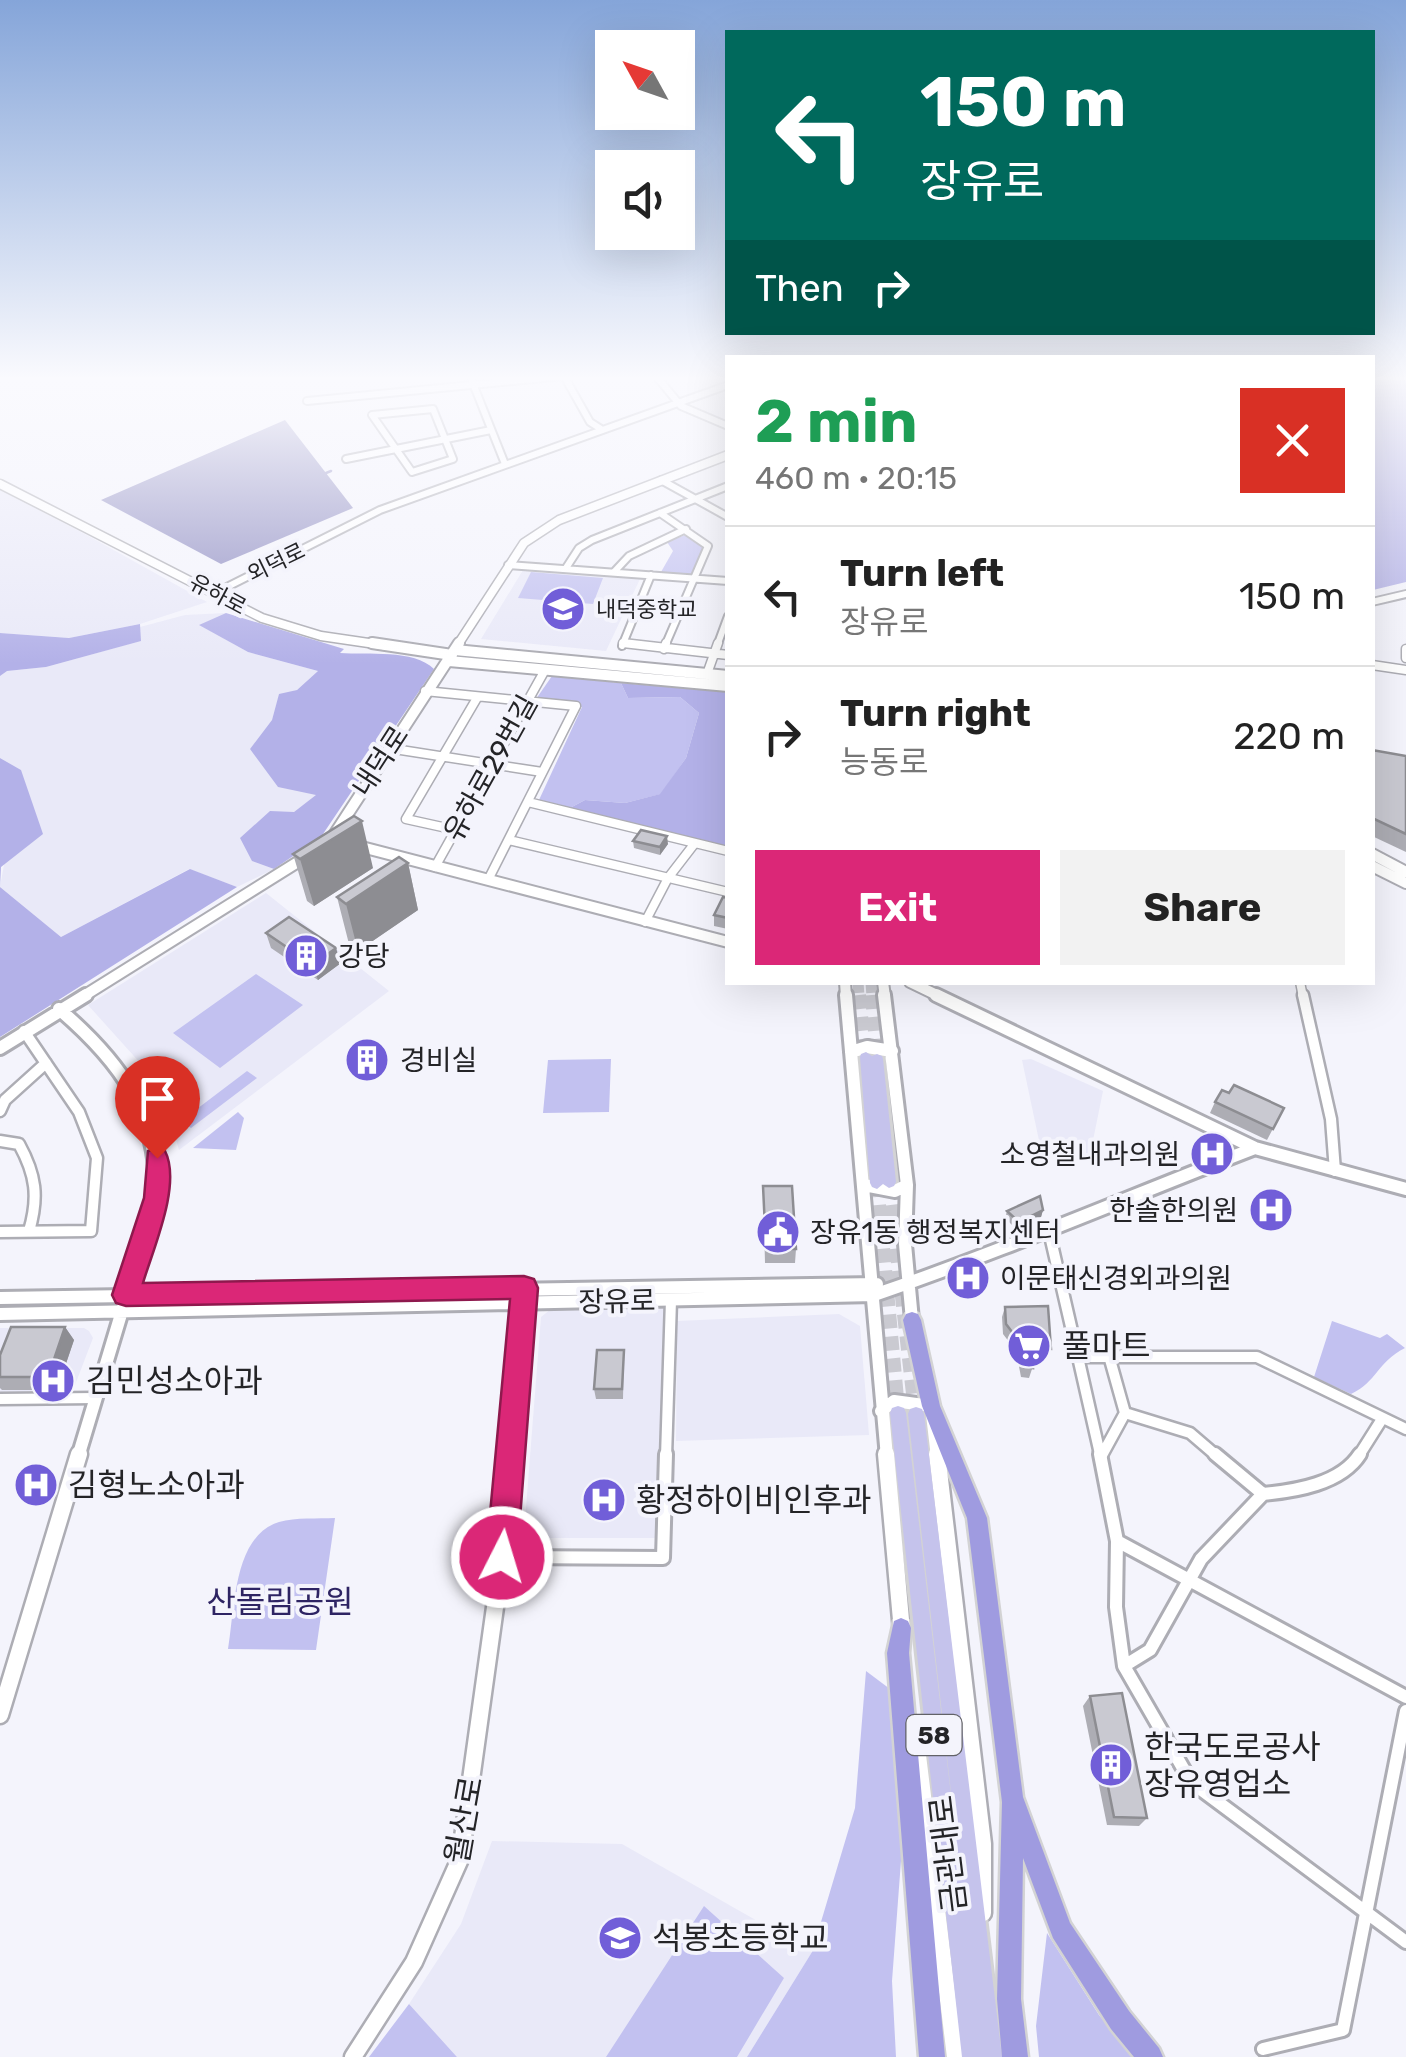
<!DOCTYPE html>
<meta charset="utf-8">
<style>
body{margin:0;font-family:Rubik,"Noto Sans KR",sans-serif;background:#f2f2f2;color:#222;height:100vh;display:flex;flex-direction:column;font-size:38px;white-space:nowrap}
*{box-sizing:border-box;margin:0}
p{font-size:32px;color:#767676}
.icon{flex:none;width:55px;height:55px;fill:none;stroke:currentColor;stroke-width:2;stroke-linecap:round;stroke-linejoin:round}
.map{position:relative;flex:1;overflow:hidden}
.drawer{position:absolute;left:725px;top:355px;width:650px;height:630px;display:flex;flex-direction:column;background:#fff;border-radius:0px;box-shadow:0 10px 40px #0002}
.drawer>*{flex:none}
.banner{position:absolute;left:725px;top:30px;width:650px;height:305px;border-radius:0px;box-shadow:0 10px 40px #0002;background:#00695c;color:#fff;overflow:hidden}
.needle{width:65px;rotate:310deg}
.tools{position:absolute;left:595px;top:30px;display:grid;gap:20px}
.tools a{display:grid;place-items:center;width:100px;height:100px;border-radius:0px;background:#fff;box-shadow:0 10px 40px #0002;font-size:50px}
.pin{position:absolute;display:grid;place-items:center;width:85px;height:85px;color:#fff;margin:-102px -42px;border-radius:50% 50% 50% 0;rotate:-45deg;box-shadow:0 0 10px #0007}
.pin .icon{rotate:45deg}
.me{position:absolute;width:110px;margin:-55px;rotate:5deg;stroke-linejoin:round;filter:drop-shadow(0 0 8px #0008)}
.turn{display:flex;align-items:center;gap:35px;height:210px;padding:0 30px;font-size:45px}
.turn .icon{width:130px;height:130px;stroke-width:2.5}
.turn b{display:block;font-size:70px;line-height:85px}
.then{display:flex;align-items:center;height:95px;padding:0 30px;background:#0003;gap:20px;font-size:38px}
.round{display:grid;place-items:center;flex:none;width:105px;height:105px;border-radius:0px;background:#f2f2f2}
.headline{display:flex;align-items:center;justify-content:space-between;height:170px;padding:0 30px}
h1{font-size:60px;font-weight:700;line-height:75px;color:#1e9e55}
.action{display:flex;gap:20px;margin-top:auto;padding:20px 30px}
.action a{flex:1;height:115px;border-radius:0px;background:#db2777;color:#fff;font-size:40px;font-weight:700;line-height:115px;text-align:center}
.action a+a{background:#f2f2f2;color:#222}
ul{padding:0;list-style:none}
li{display:flex;align-items:center;gap:30px;height:140px;padding:0 30px;border-top:2px solid #e0e0e0}
li div{flex:1}
li b{display:block;font-size:38px}
li em{font-style:normal}
.map>svg:first-child{display:block}
.built{fill:#e9e9f8}
.green{fill:#c2c1f0}
.forest{fill:#b3b1e8}
.water{fill:#918fc3}
.lines{fill:none;stroke-linecap:round;stroke-linejoin:round}
.stream{stroke:#918fc3;stroke-width:2.5}
.primary-tunnel-far1{stroke:#cacad1;stroke-width:11;stroke-dasharray:11 5;stroke-linecap:butt}
.primary-tunnel{stroke:#cacad1;stroke-width:14;stroke-dasharray:14 8;stroke-linecap:butt}
.street-far3-casing{stroke:#adadb4;stroke-width:10}
.street-far2-casing{stroke:#adadb4;stroke-width:11}
.street-far1-casing{stroke:#adadb4;stroke-width:15}
.street-casing{stroke:#adadb4;stroke-width:18}
.secondary-far3-casing{stroke:#adadb4;stroke-width:11}
.secondary-far2-casing{stroke:#adadb4;stroke-width:14}
.secondary-far1-casing{stroke:#adadb4;stroke-width:18}
.secondary-casing{stroke:#adadb4;stroke-width:21}
.primary-casing{stroke:#d3d3d4;stroke-width:6}
.highway-casing{stroke:#d3d3d4;stroke-width:5}
.street-far3{stroke:#fff;stroke-width:6}
.street-far2{stroke:#fff;stroke-width:8}
.street-far1{stroke:#fff;stroke-width:10}
.street{stroke:#fff;stroke-width:12}
.secondary-far3{stroke:#fff;stroke-width:8}
.secondary-far2{stroke:#fff;stroke-width:10}
.secondary-far1{stroke:#fff;stroke-width:12}
.secondary{stroke:#fff;stroke-width:16}
.primary{fill:#c5c3ec;fill-rule:evenodd}
.highway{fill:#9f9be0;fill-rule:evenodd}
.rail-casing{stroke:#84848a;stroke-width:5}
.rail{stroke:#f4f4fc;stroke-width:2.5;stroke-dasharray:5;stroke-linecap:butt}
.wall{fill:#adadb4}
.shaded-wall{fill:#8d8d92}
.building{fill:#c9c9d1;stroke:#8d8d92;stroke-width:2.5}
.route{fill:#db2777;stroke:#8e194d;stroke-width:2.5}
.labels{text-anchor:middle;stroke-width:8;stroke-linejoin:round;paint-order:stroke}
.far-street-label{font-size:22px;fill:#242427;stroke:#f4f4fc}
.far-poi-label{font-size:22px;fill:#242427;stroke:#f4f4fc;text-anchor:start}
.shield{fill:#f4f4fc;stroke:#626267;stroke-width:2.5}
.shield-label{font-size:25px;font-weight:bold;fill:#242427}
.street-label{font-size:28px;fill:#242427;stroke:#f4f4fc}
.poi-label{font-size:28px;fill:#242427;stroke:#f4f4fc;text-anchor:start}
.near-poi-label{font-size:32px;fill:#242427;stroke:#f4f4fc;text-anchor:start}
.near-park-label{font-size:32px;fill:#2e2463;stroke:#f4f4fc}
.near-street-label{font-size:32px;fill:#242427;stroke:#f4f4fc}
</style>
<div class="map">
<svg width="1406" height="2057" viewBox="0 0 1406 2057">
<rect width="100%" height="100%" fill="#f4f4fc"/>
<path class="built" d="M0 490 83 533 207 602 140 624 69 638 0 633Z
M523 570 640 579 606 651 481 639Z
M226 613 200 625 248 652 318 671 297 690 279 695 272 720 250 749 317 795 294 812 252 861 274 869 237 887 189 869 61 937 0 887 21 770 0 758V676L6 671 46 667 140 641V627L185 615Z
M266 893 389 991 179 1150 160 1085 88 1005Z
M1031 1059 1103 1091 1089 1160 1041 1150 1022 1060Z
M661 1304 666 1306 660 1538H529L524 1533 541 1317 555 1306Z
M839 1314 860 1326 869 1435 676 1441 677 1321Z
M0 1328H84L89 1331 93 1338 75 1385 66 1390 0 1393Z
M492 1841 622 1844 812 1952 747 2057H457L409 2004 461 1924Z"/>
<path class="green" d="M688 534 705 547 694 575 661 572 673 551 667 542Z
M531 572 603 578 593 604 518 598Z
M552 676 621 683 628 698 680 697 699 713 686 758 661 794 625 803 585 800 568 809 539 800 582 707 536 699Z
M256 974 303 1005 220 1068 173 1033Z
M611 1059 609 1112 543 1113 548 1060Z
M247 1071 257 1078 191 1128 181 1121Z
M238 1112 244 1118 236 1150 193 1148Z
M1332 1321 1380 1338 1387 1334 1405 1348C1376 1363 1378 1381 1351 1394L1314 1377Z
M335 1518 316 1650 228 1649C235 1609 233 1536 279 1522 296 1517 318 1519 335 1518Z
M866 1671 890 1689 903 1834 892 1981 896 2057H747L812 1952 855 1808Z
M704 1906 784 1978 737 2057H606Z
M1047 1933 1099 2015 1133 2057H1039L1036 2026Z
M409 2004 457 2057H369Z"/>
<path class="forest" d="M1373 376H1406V582L1373 590Z
M226 613 344 649 340 653C367 655 414 649 434 669L321 837 274 869 252 861 240 838 270 811 294 812 316 795 278 787 250 749 272 720 279 694 297 690 318 671 248 652 199 625Z
M140 624 141 641 46 667 7 671 0 676V633L69 638Z
M621 683 727 692V848L568 809 585 800 625 803 660 794 686 758 699 713 680 697 628 698Z
M0 758 21 770 43 834 1 867 0 887 61 937 190 869 237 887 0 1037Z"/>
<path class="water" d="M285 420 353 508 221 564 101 500Z"/>
<g class="lines">
<path class="stream" d="M326 473 331 471"/>
<path class="primary-tunnel-far1" d="M858 982 859 997
M871 982 872 997"/>
<path class="primary-tunnel" d="M859 995 865 1055
M872 995 877 1056
M877 1183 898 1409
M889 1183 915 1411"/>
<defs>
<path id="street-far3" d="M470 376 505 464
M564 376 590 422 601 429
M656 376 681 406 728 426
M307 401 563 376
M433 409 453 459 412 472 372 415Z
M346 459 491 430
M661 480 728 517
M660 513 708 546 665 646
M508 565 728 581
M566 568 579 548 592 540 728 486
M614 572 629 556 686 529
M215 593 380 510 728 385
M1372 602 1406 594
M622 646 651 575
M717 646 728 616"/>
<path id="street-far2" d="M623 643 728 655
M664 649 666 643
M1406 649V658
M1372 665 1406 670
M707 674 718 643
M425 691 576 706 488 880
M388 748 542 772
M528 802 728 851
M456 830 406 819 477 698
M509 840 728 892
M435 867 545 670
M645 922 668 878 695 843
M1300 982 1303 997"/>
<path id="street-far1" d="M1303 995 1331 1119 1335 1171
M0 1111 5 1100 46 1063
M0 1141 19 1144C36 1175 39 1197 29 1231
M1048 1227 1078 1357H1257L1406 1429
M0 1232 91 1231 97 1158 79 1112 24 1031
M1109 1356 1125 1413
M1078 1357 1100 1454
M0 1399 96 1398
M1125 1413 1190 1433 1218 1457
M666 1457 671 1300
M1101 1457 1125 1413
M1358 1457 1382 1419"/>
<path id="street" d="M1100 1454 1117 1541 1116 1607 1124 1666 1150 1650 1201 1559 1263 1494 1215 1454
M1263 1494C1295 1491 1341 1484 1360 1454
M1117 1541 1406 1697
M502 1557 663 1558 666 1454
M1124 1666 1191 1782 1406 1942
M1263 2049 1343 2030 1406 1711"/>
<path id="secondary-far3" d="M0 484 262 618 321 636 389 646
M457 646 524 543 559 520 728 455"/>
<path id="secondary-far2" d="M372 643 452 655
M455 650 728 676
M449 661 728 686
M332 838 459 643
M354 845 728 942
M1372 854 1406 872
M1372 866 1406 883
M845 982 846 997
M883 982 885 997
M910 982 941 997
M82 997 309 855"/>
<path id="secondary-far1" d="M846 995 887 1457
M884 995 907 1185 905 1244 912 1320
M936 995 1255 1148 1406 1189
M59 1009C121 1062 159 1114 156 1198L78 1457
M0 1048 86 995
M851 1052 867 1047 892 1051
M864 1185 895 1191 907 1185
M0 1298 877 1284
M0 1314 874 1295C1003 1251 1128 1197 1255 1148
M881 1411 894 1401 931 1406 937 1457
M510 1457 523 1298"/>
<path id="secondary" d="M886 1454 902 1631
M937 1454 983 1844V1913
M0 1715 79 1454
M916 1739 955 2057
M353 2057 414 1962 460 1859 502 1557 510 1454"/>
<path id="primary" d="M866 1052 872 1056 877 1054 882 1056 883 1059 896 1182 894 1186 889 1188 883 1184 877 1189 872 1187 870 1183 860 1057 861 1054Z
M898 1406 904 1408 906 1413 959 1863 908 1414 910 1409 916 1407 922 1409 924 1414 1002 2057H962L890 1413 892 1408Z"/>
<path id="highway" d="M912 1312 918 1314 921 1320 940 1406 987 1518 1023 1797 1070 1923 1129 2011 1159 2048 1163 2057H1134L1111 2029 1053 1938 1023 1858 1021 1999 1028 2057H1002L997 1999 1002 1802 967 1518 922 1406 903 1320 906 1314Z
M901 1618 908 1621 911 1628 909 1653 945 2057H919L887 1653 894 1621Z"/>
</defs>
<use href="#street-far3" class="street-far3-casing"/>
<use href="#street-far2" class="street-far2-casing"/>
<use href="#street-far1" class="street-far1-casing"/>
<use href="#street" class="street-casing"/>
<use href="#secondary-far3" class="secondary-far3-casing"/>
<use href="#secondary-far2" class="secondary-far2-casing"/>
<use href="#secondary-far1" class="secondary-far1-casing"/>
<use href="#secondary" class="secondary-casing"/>
<use href="#primary" class="primary-casing"/>
<use href="#highway" class="highway-casing"/>
<use href="#street-far3" class="street-far3"/>
<use href="#street-far2" class="street-far2"/>
<use href="#street-far1" class="street-far1"/>
<use href="#street" class="street"/>
<use href="#secondary-far3" class="secondary-far3"/>
<use href="#secondary-far2" class="secondary-far2"/>
<use href="#secondary-far1" class="secondary-far1"/>
<use href="#secondary" class="secondary"/>
<use href="#primary" class="primary"/>
<use href="#highway" class="highway"/>
<defs>
<path id="rail" d="M0 377 10 376"/>
</defs>
<use href="#rail" class="rail-casing"/>
<use href="#rail" class="rail"/>
</g>
<path class="wall" d="M1372 750 1406 756V852L1372 836Z
M633 841 668 844 660 855 634 848Z
M293 854 373 868 314 906 307 901Z
M408 863 418 910 358 951 349 944 337 897Z
M728 898V929L714 926V915Z
M266 933 341 963 318 980 271 948Z
M1229 1093 1284 1108 1267 1140 1210 1113 1215 1102Z
M763 1186 796 1249 795 1263H765Z
M1043 1210 1041 1217 1016 1229 1005 1218 1007 1211Z
M1005 1307 1051 1349 1047 1359 1039 1358 1036 1367 1033 1366 1029 1378 1021 1377 1016 1351 1003 1334 1002 1317Z
M65 1327 74 1340 57 1390H2L0 1388V1355Z
M624 1350 623 1399H596L594 1389Z
M1090 1696 1147 1818 1139 1826 1107 1825 1083 1706Z"/>
<path class="shaded-wall" d="M362 821 373 868 314 906 300 859Z
M667 836 668 844 660 855V847Z
M408 863 418 910 358 951 346 904Z
M336 948 341 963 318 980 313 965Z
M1043 1210 1041 1217 1016 1229 1019 1222Z
M65 1327 74 1340 57 1390 48 1377Z"/>
<path class="building" d="M1372 750 1406 756V834L1372 818Z
M354 816 362 821 300 859 293 854Z
M641 830 667 836 660 847 633 841Z
M399 857 408 863 346 904 337 897Z
M723 897 728 898V918L714 915Z
M289 917 336 948 313 965 266 933Z
M1234 1085 1284 1108 1273 1129 1215 1102 1222 1090 1229 1093Z
M763 1186H792L796 1249H766Z
M1040 1196 1043 1210 1019 1222 1007 1211Z
M1048 1306 1051 1349 1039 1348 1040 1357 1032 1356 1033 1368 1024 1367 1019 1341 1006 1324 1005 1307Z
M11 1327H65L48 1377H0V1355Z
M597 1350H624L622 1389H594Z
M1122 1693 1147 1818 1114 1817 1090 1696Z"/>
<linearGradient id="sky" x2="0" y2="1"><stop stop-color="#85a5d9"/><stop offset="0.57" stop-color="#fafafe"/><stop offset="1" stop-color="#fafafe" stop-opacity="0"/></linearGradient>
<rect width="1406" height="664" fill="url(#sky)"/>
<path class="route" d="M157 1148 165 1151C182 1184 153 1249 143 1283L524 1276 534 1279 538 1288 517 1557 513 1568 502 1572 491 1568 486 1557 510 1299 126 1306 116 1303 112 1295 144 1198 148 1151Z"/>
<defs>
<symbol id="school-disc" viewBox="-11 -11 22 22"><circle r="9.5" fill="#715ed8" stroke="#f4f4fc"/><path d="M0-5L7-2L0 1L-7-2ZM-4 1L0 2.5L4 1V4Q0 6-4 4Z" fill="#fff"/></symbol>
<symbol id="building-disc" viewBox="-11 -11 22 22"><circle r="9.5" fill="#715ed8" stroke="#f4f4fc"/><path d="M-4-6H4V6H1V3H-1V6H-4ZM-2.5-4.3h1.7v1.8h-1.7ZM.8-4.3h1.7v1.8H.8ZM-2.5-1h1.7V.8h-1.7ZM.8-1h1.7V.8H.8Z" fill="#fff"/></symbol>
<symbol id="hospital-disc" viewBox="-11 -11 22 22"><circle r="9.5" fill="#715ed8" stroke="#f4f4fc"/><path d="M-5-5h3v3.5h4V-5h3V5h-3V1.5h-4V5h-3Z" fill="#fff"/></symbol>
<symbol id="civic-disc" viewBox="-11 -11 22 22"><circle r="9.5" fill="#715ed8" stroke="#f4f4fc"/><path d="M-.6-6.5H3V-4.5H.6V-3L4-1V1h2V6H-6V1h2V-1L-.6-3ZM-1.2 2.5V6h2.4V2.5Z" fill="#fff"/></symbol>
<symbol id="supermarket-disc" viewBox="-11 -11 22 22"><circle r="9.5" fill="#715ed8" stroke="#f4f4fc"/><path d="M-6-5.5h2.5l.6 2H6L4.5 2H-2.5L-4.4-4H-6ZM-1.5 3.2a1.3 1.3 0 1 0 .1 0ZM3 3.2a1.3 1.3 0 1 0 .1 0Z" fill="#fff"/></symbol>
</defs>
<g fill-rule="evenodd">
<use href="#school-disc" x="538" y="584" width="50" height="50"/>
<use href="#building-disc" x="281" y="931" width="50" height="50"/>
<use href="#building-disc" x="342" y="1035" width="50" height="50"/>
<use href="#hospital-disc" x="1187" y="1129" width="50" height="50"/>
<use href="#hospital-disc" x="1246" y="1185" width="50" height="50"/>
<use href="#civic-disc" x="753" y="1207" width="50" height="50"/>
<use href="#hospital-disc" x="943" y="1253" width="50" height="50"/>
<use href="#supermarket-disc" x="1004" y="1321" width="50" height="50"/>
<use href="#hospital-disc" x="28" y="1356" width="50" height="50"/>
<use href="#hospital-disc" x="11" y="1460" width="50" height="50"/>
<use href="#hospital-disc" x="579" y="1475" width="50" height="50"/>
<use href="#building-disc" x="1086" y="1740" width="50" height="50"/>
<use href="#school-disc" x="595" y="1913" width="50" height="50"/>
</g>
<g class="labels">
<g class="far-street-label">
<text transform="translate(276 562) rotate(-26)" y="8">외덕로</text>
<text transform="translate(218 594) rotate(28)" y="8">유하로</text>
</g>
<g class="far-poi-label">
<text x="596" y="617">내덕중학교</text>
</g>
<rect class="shield" x="906.5" y="1715" width="55" height="40" rx="8"/>
<g class="shield-label">
<text x="934" y="1744">58</text>
</g>
<g class="street-label">
<text transform="translate(380 761) rotate(-57)" y="10">내덕로</text>
<text transform="translate(490 768) rotate(-61)" y="10">유하로29번길</text>
<text transform="translate(617 1301) rotate(-1)" y="10">장유로</text>
</g>
<g class="poi-label">
<text x="338" y="966">강당</text>
<text x="400" y="1070">경비실</text>
<text x="1180" y="1164" text-anchor="end">소영철내과의원</text>
<text x="1238" y="1220" text-anchor="end">한솔한의원</text>
<text x="810" y="1242">장유1동 행정복지센터</text>
<text x="1000" y="1288">이문태신경외과의원</text>
</g>
<g class="near-poi-label">
<text x="1062" y="1357">풀마트</text>
<text x="86" y="1392">김민성소아과</text>
<text x="68" y="1496">김형노소아과</text>
<text x="636" y="1511">황정하이비인후과</text>
<text x="1144" y="1758">한국도로공사<tspan x="1144" dy="37">장유영업소</tspan></text>
<text x="652" y="1949">석봉초등학교</text>
</g>
<g class="near-park-label">
<text x="280" y="1613">산돌림공원</text>
</g>
<g class="near-street-label">
<text transform="translate(464 1820) rotate(-80)" y="11">월산로</text>
<text transform="translate(948 1854) rotate(-97)" y="11">금관대로</text>
</g>
</g>
</svg>
<div class="tools">
<a><svg class="needle" viewBox="-14 -14 28 28"><path d="M0-13l5 13h-10z" fill="#e53935"/><path d="M0 13l5-13h-10z" fill="#767676"/></svg></a>
<a><svg class="icon" aria-label="sound" viewBox="0 0 24 24"><path d="M4 9h4l5-4v14l-5-4H4zM17 9q2 3 0 6"/></svg></a>
</div>
<div class="pin" style="left:157px;top:1158px;background:#d93025"><svg class="icon" aria-label="arrive" viewBox="0 0 24 24"><path d="M6 21V4h12l-3 4 3 4H6"/></svg></div>
<svg class="me" style="left:502px;top:1557px" viewBox="-20 -20 40 40"><circle r="17" fill="#db2777" stroke="#fff" stroke-width="3"/><path d="M0-11L8 9 0 5-8 9z" fill="#fff"/></svg>
<div class="banner">
<div class="turn"><svg class="icon" aria-label="left" viewBox="0 0 24 24"><path d="M17 20v-9H6M10 6l-5 5 5 5"/></svg><div><b>150 m</b>장유로</div></div>
<div class="then">Then<svg class="icon" aria-label="right" viewBox="0 0 24 24"><path d="M7 20v-9h11M14 6l5 5-5 5"/></svg></div>
</div>
<section class="drawer">
<div class="headline"><div><h1>2 min</h1><p>460 m · 20:15</p></div><a class="round" style="background:#d93025;color:#fff"><svg class="icon" aria-label="close" viewBox="0 0 24 24"><path d="M6 6l12 12M18 6L6 18"/></svg></a></div>
<ul>
<li><svg class="icon" aria-label="left" viewBox="0 0 24 24"><path d="M17 20v-9H6M10 6l-5 5 5 5"/></svg><div><b>Turn left</b><p>장유로</p></div><em>150 m</em></li>
<li><svg class="icon" aria-label="right" viewBox="0 0 24 24"><path d="M7 20v-9h11M14 6l5 5-5 5"/></svg><div><b>Turn right</b><p>능동로</p></div><em>220 m</em></li>
</ul>
<div class="action"><a>Exit</a><a>Share</a></div>
</section>
</div>
